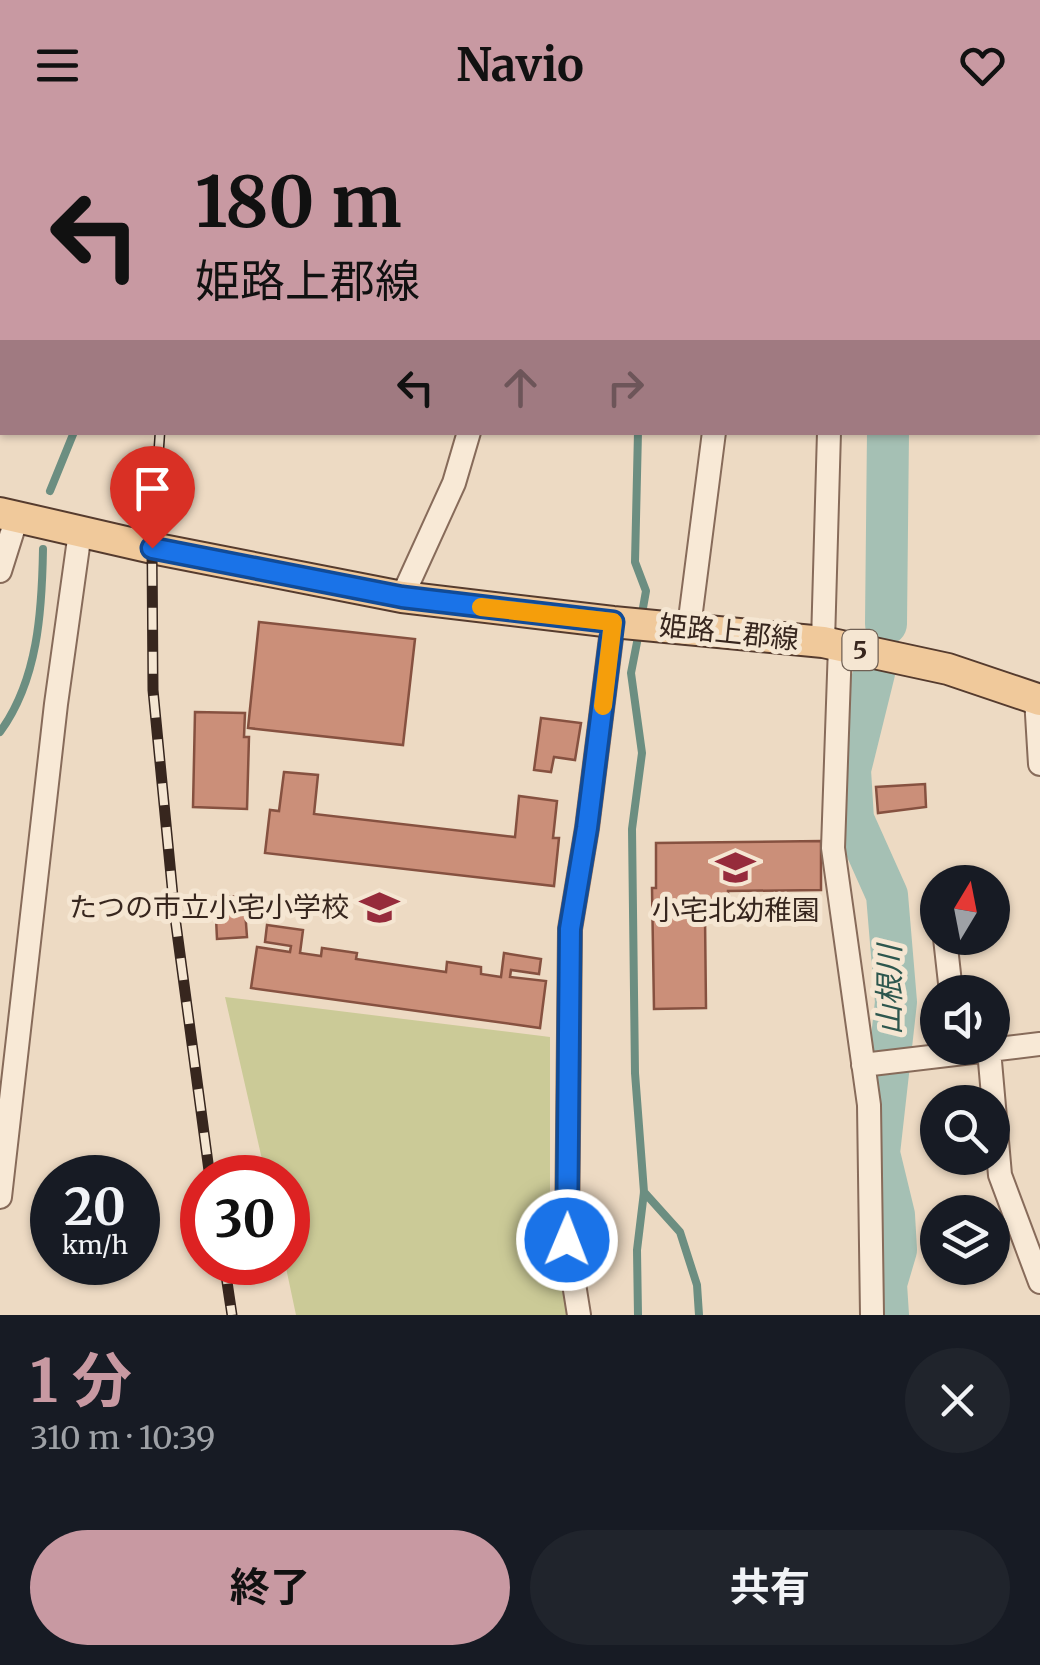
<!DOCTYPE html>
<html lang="ja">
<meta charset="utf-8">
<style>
body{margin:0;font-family:Merriweather,"Noto Sans JP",serif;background:#20242c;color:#f1f3f6;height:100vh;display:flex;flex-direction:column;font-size:38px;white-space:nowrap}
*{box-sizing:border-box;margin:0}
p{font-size:32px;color:#9ea1a6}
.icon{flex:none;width:55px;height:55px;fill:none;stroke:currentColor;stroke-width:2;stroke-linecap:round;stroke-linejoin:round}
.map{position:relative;height:1185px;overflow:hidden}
.side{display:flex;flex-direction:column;background:#171b24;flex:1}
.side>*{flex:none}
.hud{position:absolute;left:0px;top:0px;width:1040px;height:305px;box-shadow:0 2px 8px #0004;background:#c899a2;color:#111;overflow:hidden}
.needle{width:65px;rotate:10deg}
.tools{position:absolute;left:920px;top:735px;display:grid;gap:20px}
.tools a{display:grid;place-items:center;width:90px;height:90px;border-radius:50%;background:#171b24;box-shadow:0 2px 8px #0004;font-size:50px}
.speed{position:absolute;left:30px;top:1025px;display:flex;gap:20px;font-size:50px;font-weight:700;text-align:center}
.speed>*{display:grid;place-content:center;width:130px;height:130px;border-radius:50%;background:#171b24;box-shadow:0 2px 8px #0004;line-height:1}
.speed small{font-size:25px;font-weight:400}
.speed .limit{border:15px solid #d22;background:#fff;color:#111}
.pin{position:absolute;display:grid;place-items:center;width:85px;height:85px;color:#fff;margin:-102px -42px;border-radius:50% 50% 50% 0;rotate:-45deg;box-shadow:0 0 10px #0007}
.pin .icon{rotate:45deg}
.me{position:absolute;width:110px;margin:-55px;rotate:1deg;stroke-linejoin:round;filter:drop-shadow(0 0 8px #0008)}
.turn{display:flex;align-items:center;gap:35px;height:210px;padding:0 30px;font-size:45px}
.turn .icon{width:130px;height:130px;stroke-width:2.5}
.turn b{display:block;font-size:70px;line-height:85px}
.lanes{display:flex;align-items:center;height:95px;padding:0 30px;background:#0003;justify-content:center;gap:50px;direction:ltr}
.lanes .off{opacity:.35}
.round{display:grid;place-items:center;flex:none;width:105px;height:105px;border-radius:52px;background:#20242c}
.summary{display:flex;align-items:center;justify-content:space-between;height:170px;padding:0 30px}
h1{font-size:60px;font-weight:700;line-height:75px;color:#c899a2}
.primary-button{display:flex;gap:20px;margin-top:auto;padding:20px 30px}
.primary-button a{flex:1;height:115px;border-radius:60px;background:#c899a2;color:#111;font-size:40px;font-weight:700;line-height:115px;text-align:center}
.primary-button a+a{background:#20242c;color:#f1f3f6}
header{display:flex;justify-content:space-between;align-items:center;height:130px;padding:0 30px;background:#c899a2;color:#111;font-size:45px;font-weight:700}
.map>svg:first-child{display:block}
.green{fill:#cbca97}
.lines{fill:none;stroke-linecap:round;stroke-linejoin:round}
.stream{stroke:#6c8e81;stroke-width:8}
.river{stroke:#a5c0b4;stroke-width:42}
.building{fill:#cb8f79;stroke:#865140;stroke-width:2.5}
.minor-casing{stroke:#876b5a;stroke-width:26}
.major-casing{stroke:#553b2e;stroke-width:34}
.minor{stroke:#f8e9d6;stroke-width:22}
.major{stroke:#f0c99b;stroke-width:30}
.rail-casing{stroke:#37261e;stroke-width:11}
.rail{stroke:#f5e6d2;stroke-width:8;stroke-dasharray:22;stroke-linecap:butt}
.route-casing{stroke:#114b97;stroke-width:25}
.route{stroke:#1a73e8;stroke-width:18}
.slow{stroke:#f59e0b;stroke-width:18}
.labels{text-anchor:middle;stroke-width:10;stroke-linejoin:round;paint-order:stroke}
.shield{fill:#f5e6d2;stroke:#706054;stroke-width:2.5}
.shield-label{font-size:25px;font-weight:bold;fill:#37261e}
.street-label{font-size:28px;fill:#37261e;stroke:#f5e6d2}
.poi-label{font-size:28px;fill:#37261e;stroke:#f5e6d2;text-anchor:end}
.water-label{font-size:30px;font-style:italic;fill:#2d574e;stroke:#f5e6d2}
</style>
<header><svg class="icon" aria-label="menu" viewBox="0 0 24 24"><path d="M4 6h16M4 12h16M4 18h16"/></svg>Navio<svg class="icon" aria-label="heart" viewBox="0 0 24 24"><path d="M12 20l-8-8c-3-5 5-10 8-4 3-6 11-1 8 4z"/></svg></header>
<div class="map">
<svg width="1040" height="1185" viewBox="0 0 1040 1185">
<rect width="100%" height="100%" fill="#eddac3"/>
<path class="green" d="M225 867 550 907V1073L567 1185H296L285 1133 288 1132V1048L266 1047Z"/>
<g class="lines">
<path class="stream" d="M189 2 190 0
M790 2 792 0
M638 302 635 432 646 461 641 489
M50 361 74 302
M0 602C38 550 42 481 43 419
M644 1062 680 1102 697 1155 699 1185
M638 1185 637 1120 644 1062 635 943 632 699 642 623 631 543 639 502"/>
<path class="river" d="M877 2V0
M886 494 888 302
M874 543 850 640 853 689 887 765 896 872 879 1023 894 1085 896 1120 886 1154 888 1185"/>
</g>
<path class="building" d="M259 492 415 509 403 615 248 598Z
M195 582 245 583 244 607H249L247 679 193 677Z
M541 588 581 593 575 630 554 627 551 642 534 640Z
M284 642 318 645 314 684 515 707 519 666 557 671 553 708H559L554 756 265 723 270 680 279 681Z
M925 654 926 677 878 683 876 657Z
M821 711V760L728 761V786L705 787 706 878 654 879 652 758H656V713Z
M244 766 247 807 217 809 215 767Z
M267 795 303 800 300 823 321 826 322 818 357 823 356 829 446 842 447 832 481 837V844L501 847 504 823 541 829 539 844 511 840 510 847 546 851 540 898 251 858 257 817 290 822 291 816 265 812Z"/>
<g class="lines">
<defs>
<path id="minor" d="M715 0 722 2
M291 2V0
M515 2 516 0
M627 2V0
M863 2 864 0
M1038 32H1040
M1038 129H1040
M1038 263 1040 266
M0 441 17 387
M402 467 454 353 469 302
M689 497 714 302
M823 512 829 302
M840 516 833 718 869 975 872 1185
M1036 568 1040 634
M945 808 951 862
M989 920 1000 1045 1040 1152
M863 935 1040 914
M0 1067 56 574 80 402
M579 1185 567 1110 570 799 587 698 613 492"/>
<path id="major" d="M73 2 74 0
M0 189 2 184
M0 383 152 418 402 467 613 492 823 512 948 539 1040 570"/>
</defs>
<use href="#minor" class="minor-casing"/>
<use href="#major" class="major-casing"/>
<use href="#minor" class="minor"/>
<use href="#major" class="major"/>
<defs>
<path id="rail" d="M214 2 215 0
M160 302 152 418 153 560 175 787 210 1048
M224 1132 232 1185"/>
</defs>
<use href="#rail" class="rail-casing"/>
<use href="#rail" class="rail"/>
</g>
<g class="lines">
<defs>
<path id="route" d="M152 418 402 467 613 492 587 698 570 799 567 1110"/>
</defs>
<use href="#route" class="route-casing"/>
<use href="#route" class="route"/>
<path class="slow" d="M481 477 613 492 603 576"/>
</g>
<defs>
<symbol id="school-bare" viewBox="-9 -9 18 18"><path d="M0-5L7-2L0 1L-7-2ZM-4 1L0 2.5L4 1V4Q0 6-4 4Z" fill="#962b3b" stroke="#f5e6d2" stroke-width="2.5" paint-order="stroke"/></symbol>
</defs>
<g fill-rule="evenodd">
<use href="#school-bare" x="708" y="710" width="55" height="55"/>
<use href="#school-bare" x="352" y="750" width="55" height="55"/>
</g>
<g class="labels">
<rect class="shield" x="842.5" y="500" width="35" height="40" rx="8"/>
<g class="shield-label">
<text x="860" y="529">5</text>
</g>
<g class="street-label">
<text transform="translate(729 502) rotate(6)" y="10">姫路上郡線</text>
</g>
<g class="poi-label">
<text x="349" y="787">たつの市立小宅小学校</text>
<text x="736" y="790" text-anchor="middle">小宅北幼稚園</text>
</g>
<g class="water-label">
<text transform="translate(890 860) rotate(-90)" y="10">山根川</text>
</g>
</g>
</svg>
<div class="tools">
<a><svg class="needle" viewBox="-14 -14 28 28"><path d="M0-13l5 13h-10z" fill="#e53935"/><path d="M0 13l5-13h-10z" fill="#9ea1a6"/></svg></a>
<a><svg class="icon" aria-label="sound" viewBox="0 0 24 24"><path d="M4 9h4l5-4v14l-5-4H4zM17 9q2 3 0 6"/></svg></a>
<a><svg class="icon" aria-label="search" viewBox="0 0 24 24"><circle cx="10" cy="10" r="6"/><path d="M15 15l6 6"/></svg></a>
<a><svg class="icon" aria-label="layers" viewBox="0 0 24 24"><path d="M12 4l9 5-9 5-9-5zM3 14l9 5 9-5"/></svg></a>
</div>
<div class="speed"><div>20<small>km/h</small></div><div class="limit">30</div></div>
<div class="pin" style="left:152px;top:418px;background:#d93025"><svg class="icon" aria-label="arrive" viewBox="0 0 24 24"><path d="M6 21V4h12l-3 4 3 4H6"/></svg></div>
<svg class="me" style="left:567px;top:1110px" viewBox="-20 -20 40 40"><circle r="17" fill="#1a73e8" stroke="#fff" stroke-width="3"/><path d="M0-11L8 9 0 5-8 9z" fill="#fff"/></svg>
<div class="hud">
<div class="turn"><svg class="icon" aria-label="left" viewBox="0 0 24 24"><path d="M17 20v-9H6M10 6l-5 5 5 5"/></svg><div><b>180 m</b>姫路上郡線</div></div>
<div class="lanes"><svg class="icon" aria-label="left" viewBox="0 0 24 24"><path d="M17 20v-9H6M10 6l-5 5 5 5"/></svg><svg class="icon off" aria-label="ahead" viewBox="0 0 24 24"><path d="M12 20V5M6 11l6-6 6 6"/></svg><svg class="icon off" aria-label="right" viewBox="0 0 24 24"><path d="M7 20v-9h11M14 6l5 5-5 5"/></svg></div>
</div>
</div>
<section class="side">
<div class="summary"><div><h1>1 分</h1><p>310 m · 10:39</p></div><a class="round"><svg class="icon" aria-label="close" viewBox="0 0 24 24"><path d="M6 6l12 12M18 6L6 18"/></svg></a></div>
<div class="primary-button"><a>終了</a><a>共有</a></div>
</section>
